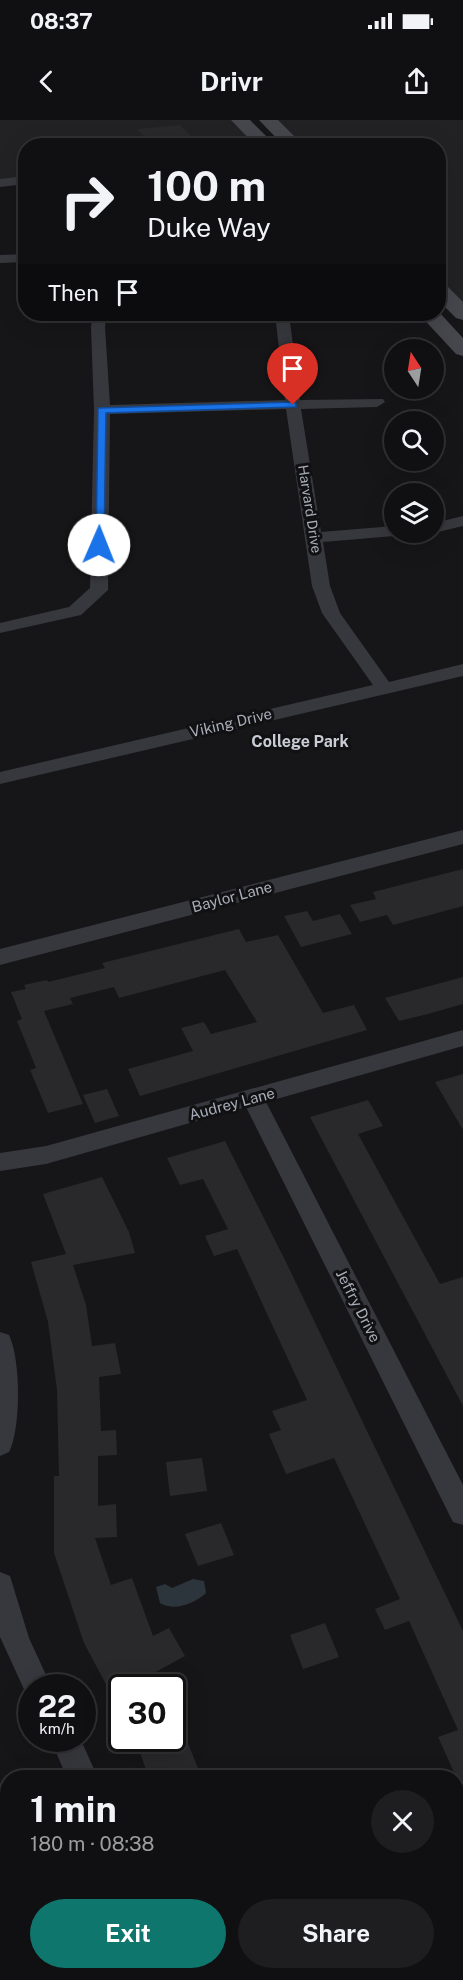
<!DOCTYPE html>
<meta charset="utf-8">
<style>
body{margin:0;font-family:"Public Sans",sans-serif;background:#1e1e20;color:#f1f3f6;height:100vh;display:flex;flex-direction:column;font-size:22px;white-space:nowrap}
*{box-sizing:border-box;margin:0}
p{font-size:20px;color:#9c9d9f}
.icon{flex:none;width:33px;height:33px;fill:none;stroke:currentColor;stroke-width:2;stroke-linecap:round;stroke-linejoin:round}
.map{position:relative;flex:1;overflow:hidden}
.drawer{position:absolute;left:0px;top:1650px;width:464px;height:210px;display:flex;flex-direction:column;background:#101012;border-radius:24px 24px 0 0;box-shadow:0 6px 24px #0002,0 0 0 2px #303032}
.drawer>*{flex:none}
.hud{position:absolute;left:18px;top:18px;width:428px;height:183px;border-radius:24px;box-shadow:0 6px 24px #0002,0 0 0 2px #303032;background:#101012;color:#f1f3f6;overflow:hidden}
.needle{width:39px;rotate:348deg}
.buttons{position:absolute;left:384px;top:219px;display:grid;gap:12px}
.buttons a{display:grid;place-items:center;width:60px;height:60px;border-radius:50%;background:#101012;box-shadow:0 6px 24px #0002,0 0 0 2px #303032;font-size:30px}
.speed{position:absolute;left:18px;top:1554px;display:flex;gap:12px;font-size:30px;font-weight:700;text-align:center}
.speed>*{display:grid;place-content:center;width:78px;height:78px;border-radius:50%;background:#101012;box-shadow:0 6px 24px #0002,0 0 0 2px #303032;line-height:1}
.speed small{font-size:15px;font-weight:400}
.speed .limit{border:3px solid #111;border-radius:9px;background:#fff;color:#111}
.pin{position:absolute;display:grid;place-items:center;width:51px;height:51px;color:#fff;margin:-62px -26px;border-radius:50% 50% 50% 0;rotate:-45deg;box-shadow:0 0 6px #0007}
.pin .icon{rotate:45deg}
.me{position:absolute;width:66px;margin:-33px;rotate:1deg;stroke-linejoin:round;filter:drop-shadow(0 0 4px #0008)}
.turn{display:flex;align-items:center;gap:21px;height:126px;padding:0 30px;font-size:27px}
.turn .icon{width:78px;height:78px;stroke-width:2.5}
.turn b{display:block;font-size:42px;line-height:51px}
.then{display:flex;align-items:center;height:57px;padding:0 30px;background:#0003;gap:12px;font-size:22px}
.round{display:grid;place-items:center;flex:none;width:63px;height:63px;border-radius:32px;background:#1e1e20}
.head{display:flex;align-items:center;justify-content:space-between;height:102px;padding:0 30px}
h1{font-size:36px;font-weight:700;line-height:45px}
.primary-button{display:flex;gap:12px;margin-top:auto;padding:12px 30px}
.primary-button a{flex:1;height:69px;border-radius:36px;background:#0f766e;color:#fff;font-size:24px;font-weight:700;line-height:69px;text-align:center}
.primary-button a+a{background:#1e1e20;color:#f1f3f6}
.status{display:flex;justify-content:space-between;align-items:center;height:42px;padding:0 30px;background:#101012;direction:ltr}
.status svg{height:16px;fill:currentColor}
header{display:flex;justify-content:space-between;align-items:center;height:78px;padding:0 30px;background:#101012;font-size:27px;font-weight:700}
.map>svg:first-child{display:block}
.built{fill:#222225}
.water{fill:#2c353c}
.building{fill:#29292c}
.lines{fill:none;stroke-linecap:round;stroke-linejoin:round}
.minor{fill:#37383d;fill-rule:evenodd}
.secondary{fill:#45474d;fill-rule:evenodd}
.route{fill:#1a73e8;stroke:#114b97;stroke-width:1.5}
.labels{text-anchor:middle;stroke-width:6;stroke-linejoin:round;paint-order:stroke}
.far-street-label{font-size:14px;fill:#a8adb8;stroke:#111113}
.street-label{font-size:15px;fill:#a8adb8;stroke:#111113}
.neighbourhood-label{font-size:16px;font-weight:bold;fill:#c9ccd4;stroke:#111113}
</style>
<div class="status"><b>08:37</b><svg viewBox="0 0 49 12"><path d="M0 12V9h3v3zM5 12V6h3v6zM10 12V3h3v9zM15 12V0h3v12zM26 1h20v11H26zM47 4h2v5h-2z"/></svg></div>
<header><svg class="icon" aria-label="back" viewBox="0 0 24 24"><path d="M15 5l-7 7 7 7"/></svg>Drivr<svg class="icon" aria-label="share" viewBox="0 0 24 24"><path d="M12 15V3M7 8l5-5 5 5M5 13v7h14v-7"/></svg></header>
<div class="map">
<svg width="463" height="1860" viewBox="0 0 463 1860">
<rect width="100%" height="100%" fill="#161618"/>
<path class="built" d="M0 0H240L267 25 26 26 25 60 0 63Z
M268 0H463V194L438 168V26L295 25Z"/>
<path class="water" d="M193 1459 204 1461 206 1473C195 1483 175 1492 160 1483L156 1467 165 1464 172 1468Z"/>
<path class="building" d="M180 5 201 26H152L137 9Z
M463 749V786L393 805 387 795 360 802 350 785 376 779 373 772Z
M307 791 313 801 340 794 352 814 301 827 284 796Z
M239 809 246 822 278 815 323 893 354 885 367 910 140 976 128 949 193 931 181 908 204 902 211 914 257 902 225 850 119 878 114 867 70 878 73 884 44 891 83 984 48 993 30 950 36 948 17 901 22 899 11 872 26 869 24 865 47 860 48 862 105 848 102 843Z
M463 857V884L428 894 399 901 385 878Z
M463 954V1010L435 962Z
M107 969 119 996 95 1003 83 975Z
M368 980 383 1006 358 1014 412 1113 440 1164 463 1157V1286L310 997Z
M225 1021 285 1140 463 1511V1672L438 1617 458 1610 409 1501 385 1510 375 1489 400 1479 334 1338 286 1354 269 1314 281 1310 272 1291 307 1280 237 1129 214 1136 205 1116 228 1109 203 1059 180 1065 167 1038Z
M102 1057 129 1112 135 1133 73 1145 86 1185 92 1226 115 1223 121 1254 99 1257 101 1311 116 1310 117 1335 98 1336V1386L116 1384 117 1417 95 1418 111 1465 132 1458 153 1516 169 1508 185 1536 154 1553 162 1568H108L84 1523 54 1433V1356H59L57 1270 48 1202 31 1142 66 1134 43 1074Z
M202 1338 207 1371 170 1376 166 1342Z
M221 1403 234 1435 198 1446 185 1414Z
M325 1503 339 1537 303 1549 290 1515Z
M183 1611 202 1658H149L138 1627 162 1618H172V1615Z"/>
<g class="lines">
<path class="minor" d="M26 56V64L0 67V59Z
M26 134V142L0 143V135Z
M93 194H107L105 207 110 285 285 280 275 194H289L300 280 383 279 385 282 377 287 301 289 321 412 394 406V412H401L394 416 323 422 330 466 340 493 389 562 463 544V556L0 664V652L373 565 322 493 312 466 286 289 110 294 108 470 81 495 0 513V503L69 487 90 468 94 290 91 207Z
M463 396V406L434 413 432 412 434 403Z
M463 710V724L0 845V829Z
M463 910V926L266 982 463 1365V1405L453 1402 246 987 46 1044 0 1051V1033L46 1026Z
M0 1212 9 1215C21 1240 21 1308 9 1332L0 1336Z
M0 1452 10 1456 29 1518 52 1568H32V1579L28 1578 0 1517Z
M50 1618H80L98 1658H67Z
M119 1852H151L152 1860H120Z"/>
<path class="secondary" d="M231 0H250L276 26H256Z
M259 0H278L304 26H284Z
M438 162 445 164 463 182V200L456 198 438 180Z
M438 191 463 218V236L456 234 419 194H438Z"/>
</g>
<path class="route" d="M293 282 296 283V287L106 293 104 425 96 427 98 288Z"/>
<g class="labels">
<g class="far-street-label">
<text transform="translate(310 389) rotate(81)" y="5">Harvard Drive</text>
</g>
<g class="street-label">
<text transform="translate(231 603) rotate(-13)" y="5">Viking Drive</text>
<text transform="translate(232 777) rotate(-15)" y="5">Baylor Lane</text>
<text transform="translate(232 984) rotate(-15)" y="5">Audrey Lane</text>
<text transform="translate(358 1186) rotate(63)" y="5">Jeffry Drive</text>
</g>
<g class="neighbourhood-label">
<text x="300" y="627">College Park</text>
</g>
</g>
</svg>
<div class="buttons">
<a><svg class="needle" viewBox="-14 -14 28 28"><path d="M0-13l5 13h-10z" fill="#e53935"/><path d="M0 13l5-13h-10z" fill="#9c9d9f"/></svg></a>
<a><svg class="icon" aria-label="search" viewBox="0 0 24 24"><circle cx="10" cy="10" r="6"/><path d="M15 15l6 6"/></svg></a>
<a><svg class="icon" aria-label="layers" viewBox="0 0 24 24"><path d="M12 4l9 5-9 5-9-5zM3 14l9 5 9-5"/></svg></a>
</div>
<div class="speed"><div>22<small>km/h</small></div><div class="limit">30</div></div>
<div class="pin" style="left:293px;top:285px;background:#d93025"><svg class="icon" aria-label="arrive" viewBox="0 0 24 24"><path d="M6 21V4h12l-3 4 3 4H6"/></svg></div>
<svg class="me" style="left:99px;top:425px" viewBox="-20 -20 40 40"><circle r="19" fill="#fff"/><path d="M0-13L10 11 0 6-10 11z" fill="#1a73e8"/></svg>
<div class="hud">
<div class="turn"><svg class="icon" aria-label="right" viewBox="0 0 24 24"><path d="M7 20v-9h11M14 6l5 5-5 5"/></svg><div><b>100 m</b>Duke Way</div></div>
<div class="then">Then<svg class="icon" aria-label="arrive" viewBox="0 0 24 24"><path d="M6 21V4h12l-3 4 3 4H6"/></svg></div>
</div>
<section class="drawer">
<div class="head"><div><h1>1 min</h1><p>180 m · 08:38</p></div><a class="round"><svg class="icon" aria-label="close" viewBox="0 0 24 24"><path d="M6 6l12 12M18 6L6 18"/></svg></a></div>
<div class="primary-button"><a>Exit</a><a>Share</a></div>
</section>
</div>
